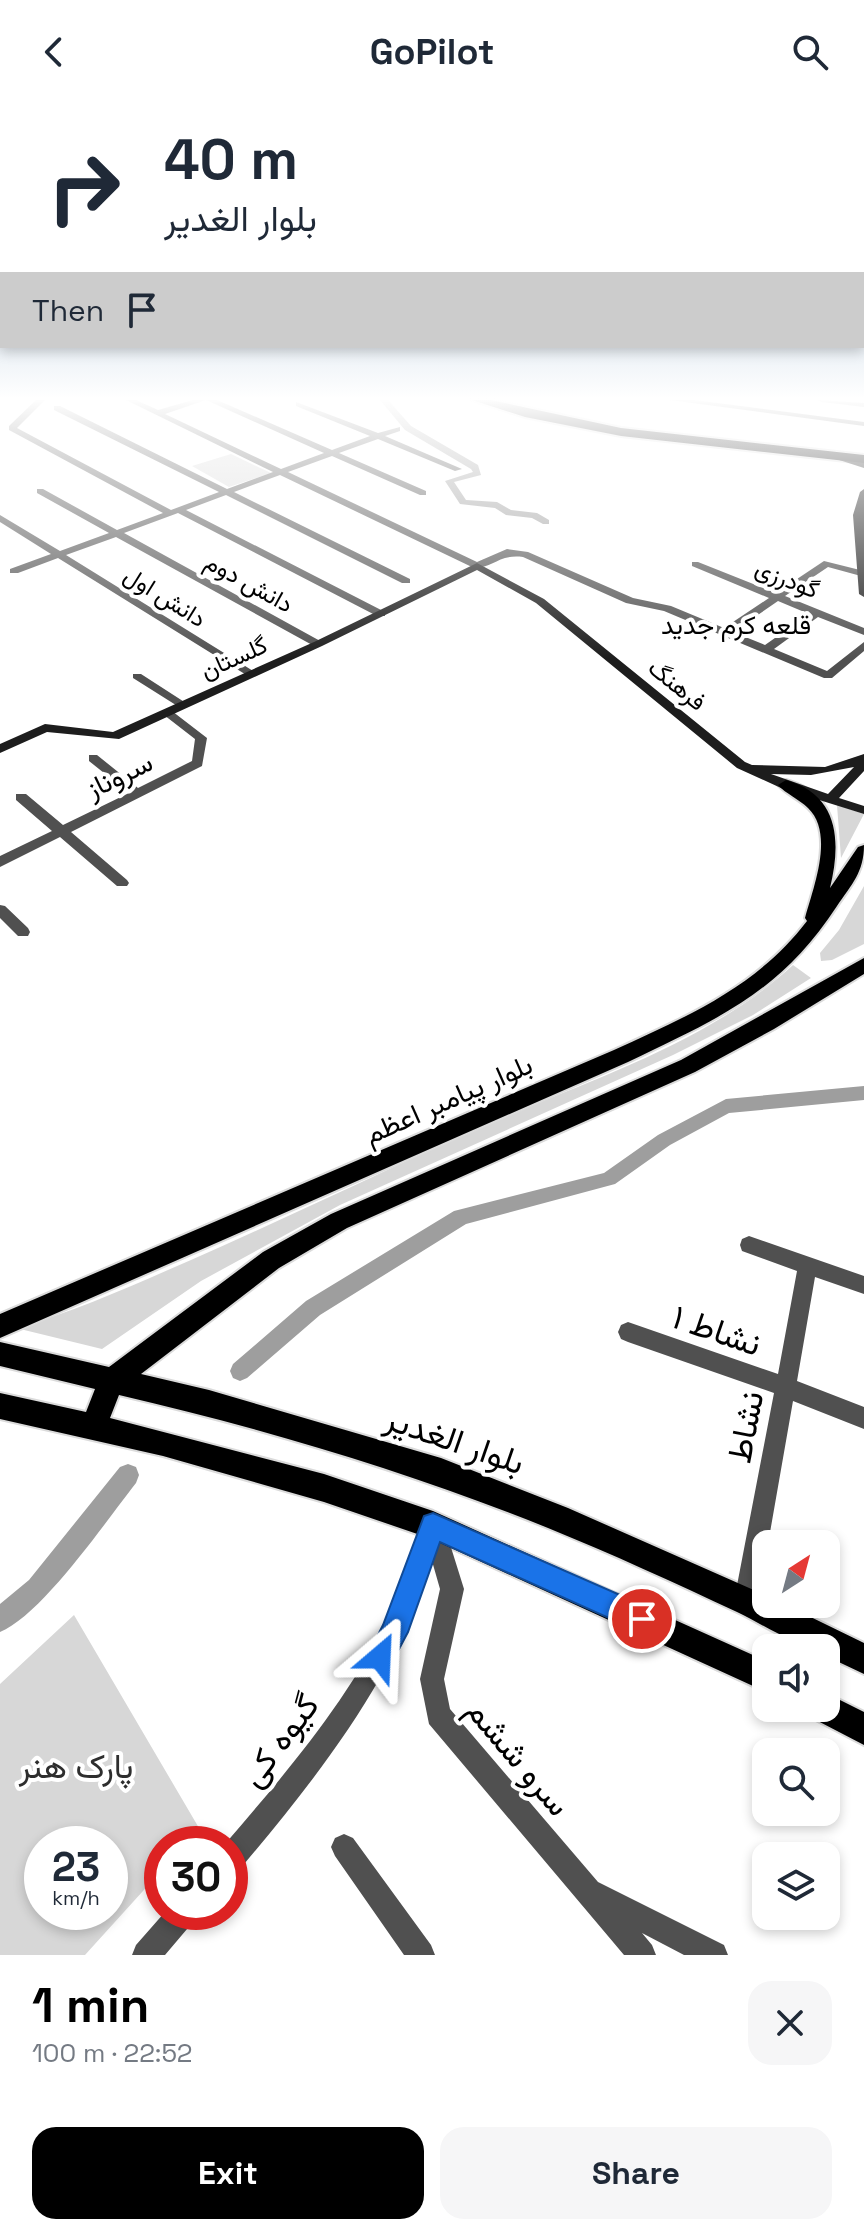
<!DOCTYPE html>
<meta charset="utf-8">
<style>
body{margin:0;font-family:"Space Grotesk",Vazirmatn,sans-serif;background:#f6f6f7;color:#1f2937;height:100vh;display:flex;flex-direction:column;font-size:30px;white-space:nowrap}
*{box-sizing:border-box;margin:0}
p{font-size:26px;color:#747a83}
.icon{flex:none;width:44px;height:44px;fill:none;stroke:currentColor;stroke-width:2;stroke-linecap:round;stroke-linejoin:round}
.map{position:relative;height:1851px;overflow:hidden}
.details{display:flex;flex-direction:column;background:#fff;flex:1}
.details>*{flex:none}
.top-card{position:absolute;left:0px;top:0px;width:864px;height:244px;box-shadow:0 4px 12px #0003;background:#fff;color:#1f2937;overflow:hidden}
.needle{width:52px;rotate:36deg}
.buttons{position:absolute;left:752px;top:1426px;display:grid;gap:16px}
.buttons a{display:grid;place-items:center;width:88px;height:88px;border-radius:16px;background:#fff;box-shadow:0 4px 12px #0003;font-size:40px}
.speed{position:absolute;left:24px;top:1722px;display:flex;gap:16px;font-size:40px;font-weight:700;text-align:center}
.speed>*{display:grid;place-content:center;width:104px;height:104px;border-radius:50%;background:#fff;box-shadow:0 4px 12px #0003;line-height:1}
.speed small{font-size:20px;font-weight:400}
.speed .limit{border:12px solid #d22;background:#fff;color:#111}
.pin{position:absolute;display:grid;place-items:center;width:68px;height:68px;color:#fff;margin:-34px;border:4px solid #fff;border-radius:50%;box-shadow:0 2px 8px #0007}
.me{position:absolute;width:88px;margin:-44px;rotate:26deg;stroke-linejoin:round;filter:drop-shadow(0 0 6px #0008)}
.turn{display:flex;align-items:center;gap:28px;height:168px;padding:0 32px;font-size:36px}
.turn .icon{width:104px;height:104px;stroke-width:2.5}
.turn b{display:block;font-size:56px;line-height:68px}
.then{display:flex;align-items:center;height:76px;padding:0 32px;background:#0003;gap:16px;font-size:30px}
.round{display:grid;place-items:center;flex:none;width:84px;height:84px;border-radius:24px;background:#f6f6f7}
.summary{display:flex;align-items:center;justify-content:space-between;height:136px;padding:0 32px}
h1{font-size:48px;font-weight:600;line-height:60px;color:#000}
.button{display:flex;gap:16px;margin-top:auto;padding:16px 32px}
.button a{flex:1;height:92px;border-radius:24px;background:#000;color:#fff;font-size:32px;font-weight:600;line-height:92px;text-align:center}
.button a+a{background:#f6f6f7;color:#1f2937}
header{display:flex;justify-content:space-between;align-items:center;height:104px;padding:0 32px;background:#fff;font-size:36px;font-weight:600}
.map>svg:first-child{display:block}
.green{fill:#d7d7d7;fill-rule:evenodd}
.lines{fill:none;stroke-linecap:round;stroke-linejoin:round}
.canal{fill:#9e9e9e;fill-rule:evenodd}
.primary-casing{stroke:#dbdbdb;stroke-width:4}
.highway-casing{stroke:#dbdbdb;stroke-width:4}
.street{fill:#505050;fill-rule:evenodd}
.secondary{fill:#1d1d1d;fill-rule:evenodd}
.primary{fill:#000;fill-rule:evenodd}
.highway{fill:#000;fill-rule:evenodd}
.route{fill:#1a73e8;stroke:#114b97;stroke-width:2}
.labels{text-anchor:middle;stroke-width:8;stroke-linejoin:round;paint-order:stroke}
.far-street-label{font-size:24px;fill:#000;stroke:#fff}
.far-neighbourhood-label{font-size:26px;fill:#000;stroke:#fff}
.street-label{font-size:28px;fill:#000;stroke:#fff}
.near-street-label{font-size:34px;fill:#000;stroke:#fff}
.near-park-label{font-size:34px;fill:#2e2e2e;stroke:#fff}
</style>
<header><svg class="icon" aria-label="back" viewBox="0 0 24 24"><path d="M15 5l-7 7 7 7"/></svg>GoPilot<svg class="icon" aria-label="search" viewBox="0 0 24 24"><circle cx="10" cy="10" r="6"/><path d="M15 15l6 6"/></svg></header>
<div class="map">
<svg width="864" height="1851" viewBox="0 0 864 1851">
<rect width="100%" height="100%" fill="#fff"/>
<path class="green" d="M231 350 271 369 229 383 192 362Z
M837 701 864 710 841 754Z
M864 782V840L832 856 821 857 820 849 839 826Z
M793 861 811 874 753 911 673 951 340 1101 201 1177 102 1245 16 1224C77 1207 133 1181 191 1156 281 1116 370 1074 460 1032 572 981 700 946 793 861Z
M74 1511 199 1724 185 1740H162V1766L85 1851H0V1580ZM42 1740H110V1808H42Z"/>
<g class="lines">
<path class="canal" d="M380 296H388L411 322 478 361 481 371 454 378 466 396 497 398 511 406 537 409 549 416V420H543L532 414 506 411 495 404 460 400 445 377 473 368 471 365 405 326Z
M864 982V996L729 1009 670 1041 615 1080 466 1120 320 1211 247 1274 240 1277 233 1274 230 1267 233 1260 306 1197 454 1107 604 1069 658 1031 726 995Z
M128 1360 136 1363 139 1371 136 1379C106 1417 42 1511 0 1528V1500L29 1476 120 1363Z"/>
<defs>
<path id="primary" d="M786 676C840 691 841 739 830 784L858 743 864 741C864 768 852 780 837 802 780 889 719 914 628 958L0 1234V1210L614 946C686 913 757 883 807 817L805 814C813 784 835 730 808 704 799 695 786 690 778 681Z
M864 854V870L774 925 695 968 347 1124 279 1164 141 1270 209 1286 441 1354 568 1404 756 1487 766 1491V1500H784L864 1539V1570L826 1552V1544C795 1544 765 1521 737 1508 675 1479 612 1450 548 1424 409 1368 265 1325 119 1291L110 1314 324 1370 433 1407 766 1557V1588L429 1434 324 1398 163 1352 0 1315V1289L86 1308 95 1285 0 1262V1238L109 1263 263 1148 331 1110 681 956Z
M826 1589 864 1608V1641L814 1615 809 1604H826Z"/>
<path id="highway" d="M472 296H491L621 324 864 351V359L621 332 525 313Z"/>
</defs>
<use href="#primary" class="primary-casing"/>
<use href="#highway" class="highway-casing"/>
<path class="street" d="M36 296H45L17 324 171 406 219 388 54 306V302H60L227 385 273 368 126 296H136L158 306 193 296H206L165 310 281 365 324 349 206 296H217L332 346 370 332 296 302V298L378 329 400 323V327L385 332 462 365 455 367 378 335 339 349 426 387V391H420L332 352 288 368 477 458 507 445 528 448 633 494 671 502 724 524 769 494 692 462V458H698L776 489 824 457 864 467V471L861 472 828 463 785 492 864 524V531L818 513 774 545 827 567 864 538V547L832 574H824L664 507 626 499 523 453C498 450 494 464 474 464L280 371 234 388 410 475V479H402L226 391 186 406 385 508V512H377L178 409 124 429 322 538V542H314L116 433 66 451 258 570 248 572 58 454 18 469H10V465L51 450 0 418V411L60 447 109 429 37 389V385H43L117 426 163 409 9 326V322ZM778 497 809 510 765 541 733 528Z
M670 296H694L864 318V322Z
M818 296 864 299V303L822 298Z
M133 570H141L189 601 179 603 133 574Z
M168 604 207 634 202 662 71 728 127 776 129 779 127 782H117L60 733 0 763V752L52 727 16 696V690H26L63 721 129 689 89 657V651H97L138 684 192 657 195 635 164 611 162 608Z
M0 801 5 802 28 824 30 828 28 832H18L0 814Z
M749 1132 864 1172V1190L815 1173 797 1277 864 1303V1325L793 1297 758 1497 754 1505 746 1509 738 1505 734 1497 774 1289 628 1238 621 1235 618 1228 621 1221 628 1218 778 1270 797 1167 742 1147 740 1141 742 1135Z
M433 1410 441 1413 444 1421 464 1485 444 1575 450 1605 598 1778 724 1841 728 1851H684L642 1829 652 1841 656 1851H624L429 1620 420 1575 440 1485 432 1457C394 1576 319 1671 240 1765L230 1768V1740H225C286 1669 349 1596 389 1511 404 1480 412 1445 425 1413Z
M344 1730 353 1734 431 1841 435 1851H404L335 1752 331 1743 335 1734Z
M165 1808H197L193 1818 165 1851H132L136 1841Z"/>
<path class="secondary" d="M833 350 864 358V364L833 354Z
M864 385V493L859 490 853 411 860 388Z
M477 459 544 495 745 658 752 661 825 663 864 650V667L839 694 864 702V710L781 684 737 664 536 499 477 466 322 542 119 635 47 628 0 649V640L45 620 113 628 314 538ZM854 663 828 690 771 670 811 671Z"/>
<use href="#primary" class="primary"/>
<use href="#highway" class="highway"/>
</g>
<linearGradient id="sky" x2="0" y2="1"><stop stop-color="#8aabca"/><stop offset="0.53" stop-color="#fff"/><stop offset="1" stop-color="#fff" stop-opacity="0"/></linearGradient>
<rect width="864" height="555" fill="url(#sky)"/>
<path class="route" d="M433 1409 652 1505 656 1515 652 1525 642 1529 440 1438 408 1528 390 1562 380 1566 371 1562 367 1553 383 1521 424 1412Z"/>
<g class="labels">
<g class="far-street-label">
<text transform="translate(787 475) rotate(22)" y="8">گودرزی</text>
<text transform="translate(249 479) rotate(29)" y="8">دانش دوم</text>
<text transform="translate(165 493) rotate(32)" y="8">دانش اول</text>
<text transform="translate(234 554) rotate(-24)" y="8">گلستان</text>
<text transform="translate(677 581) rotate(39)" y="8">فرهنگ</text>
</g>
<g class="far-neighbourhood-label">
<text x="736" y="530">قلعه کرم جدید</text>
</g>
<g class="street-label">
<text transform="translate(119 671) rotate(-26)" y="10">سروناز</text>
<text transform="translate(448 995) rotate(-24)" y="10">بلوار پیامبر اعظم</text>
</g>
<g class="near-street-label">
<text transform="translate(717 1226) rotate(19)" y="12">نشاط ۱</text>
<text transform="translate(745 1323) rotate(-79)" y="12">نشاط</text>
<text transform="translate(455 1336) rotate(19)" y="12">بلوار الغدیر</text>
<text transform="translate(279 1636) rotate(-53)" y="12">گیوه کی</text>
<text transform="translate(519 1653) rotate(50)" y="12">سرو ششم</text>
</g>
<g class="near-park-label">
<text x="76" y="1674">پارک هنر</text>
</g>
</g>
</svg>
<div class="buttons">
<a><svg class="needle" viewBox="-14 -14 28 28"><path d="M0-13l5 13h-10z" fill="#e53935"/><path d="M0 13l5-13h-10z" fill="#747a83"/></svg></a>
<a><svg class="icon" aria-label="sound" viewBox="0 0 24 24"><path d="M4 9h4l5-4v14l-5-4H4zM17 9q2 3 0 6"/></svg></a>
<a><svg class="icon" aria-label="search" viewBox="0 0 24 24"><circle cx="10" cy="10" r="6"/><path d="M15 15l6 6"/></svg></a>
<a><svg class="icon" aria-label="layers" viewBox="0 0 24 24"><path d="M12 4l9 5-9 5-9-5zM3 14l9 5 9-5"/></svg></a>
</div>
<div class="speed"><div>23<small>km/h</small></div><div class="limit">30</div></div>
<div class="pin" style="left:642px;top:1515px;background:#d93025"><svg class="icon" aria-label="arrive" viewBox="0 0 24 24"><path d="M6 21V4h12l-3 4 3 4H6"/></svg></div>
<svg class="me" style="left:380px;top:1553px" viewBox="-20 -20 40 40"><path d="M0-17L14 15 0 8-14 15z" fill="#1a73e8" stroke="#fff" stroke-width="4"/></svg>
<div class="top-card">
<div class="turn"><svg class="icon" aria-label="right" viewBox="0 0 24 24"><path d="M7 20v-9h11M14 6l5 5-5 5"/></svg><div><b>40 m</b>بلوار الغدیر</div></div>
<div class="then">Then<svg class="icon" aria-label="arrive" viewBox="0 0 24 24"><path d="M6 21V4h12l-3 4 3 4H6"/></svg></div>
</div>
</div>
<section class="details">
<div class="summary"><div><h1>1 min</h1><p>100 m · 22:52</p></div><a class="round"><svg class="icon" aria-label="close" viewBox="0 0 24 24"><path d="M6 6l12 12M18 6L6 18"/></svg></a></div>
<div class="button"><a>Exit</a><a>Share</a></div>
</section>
